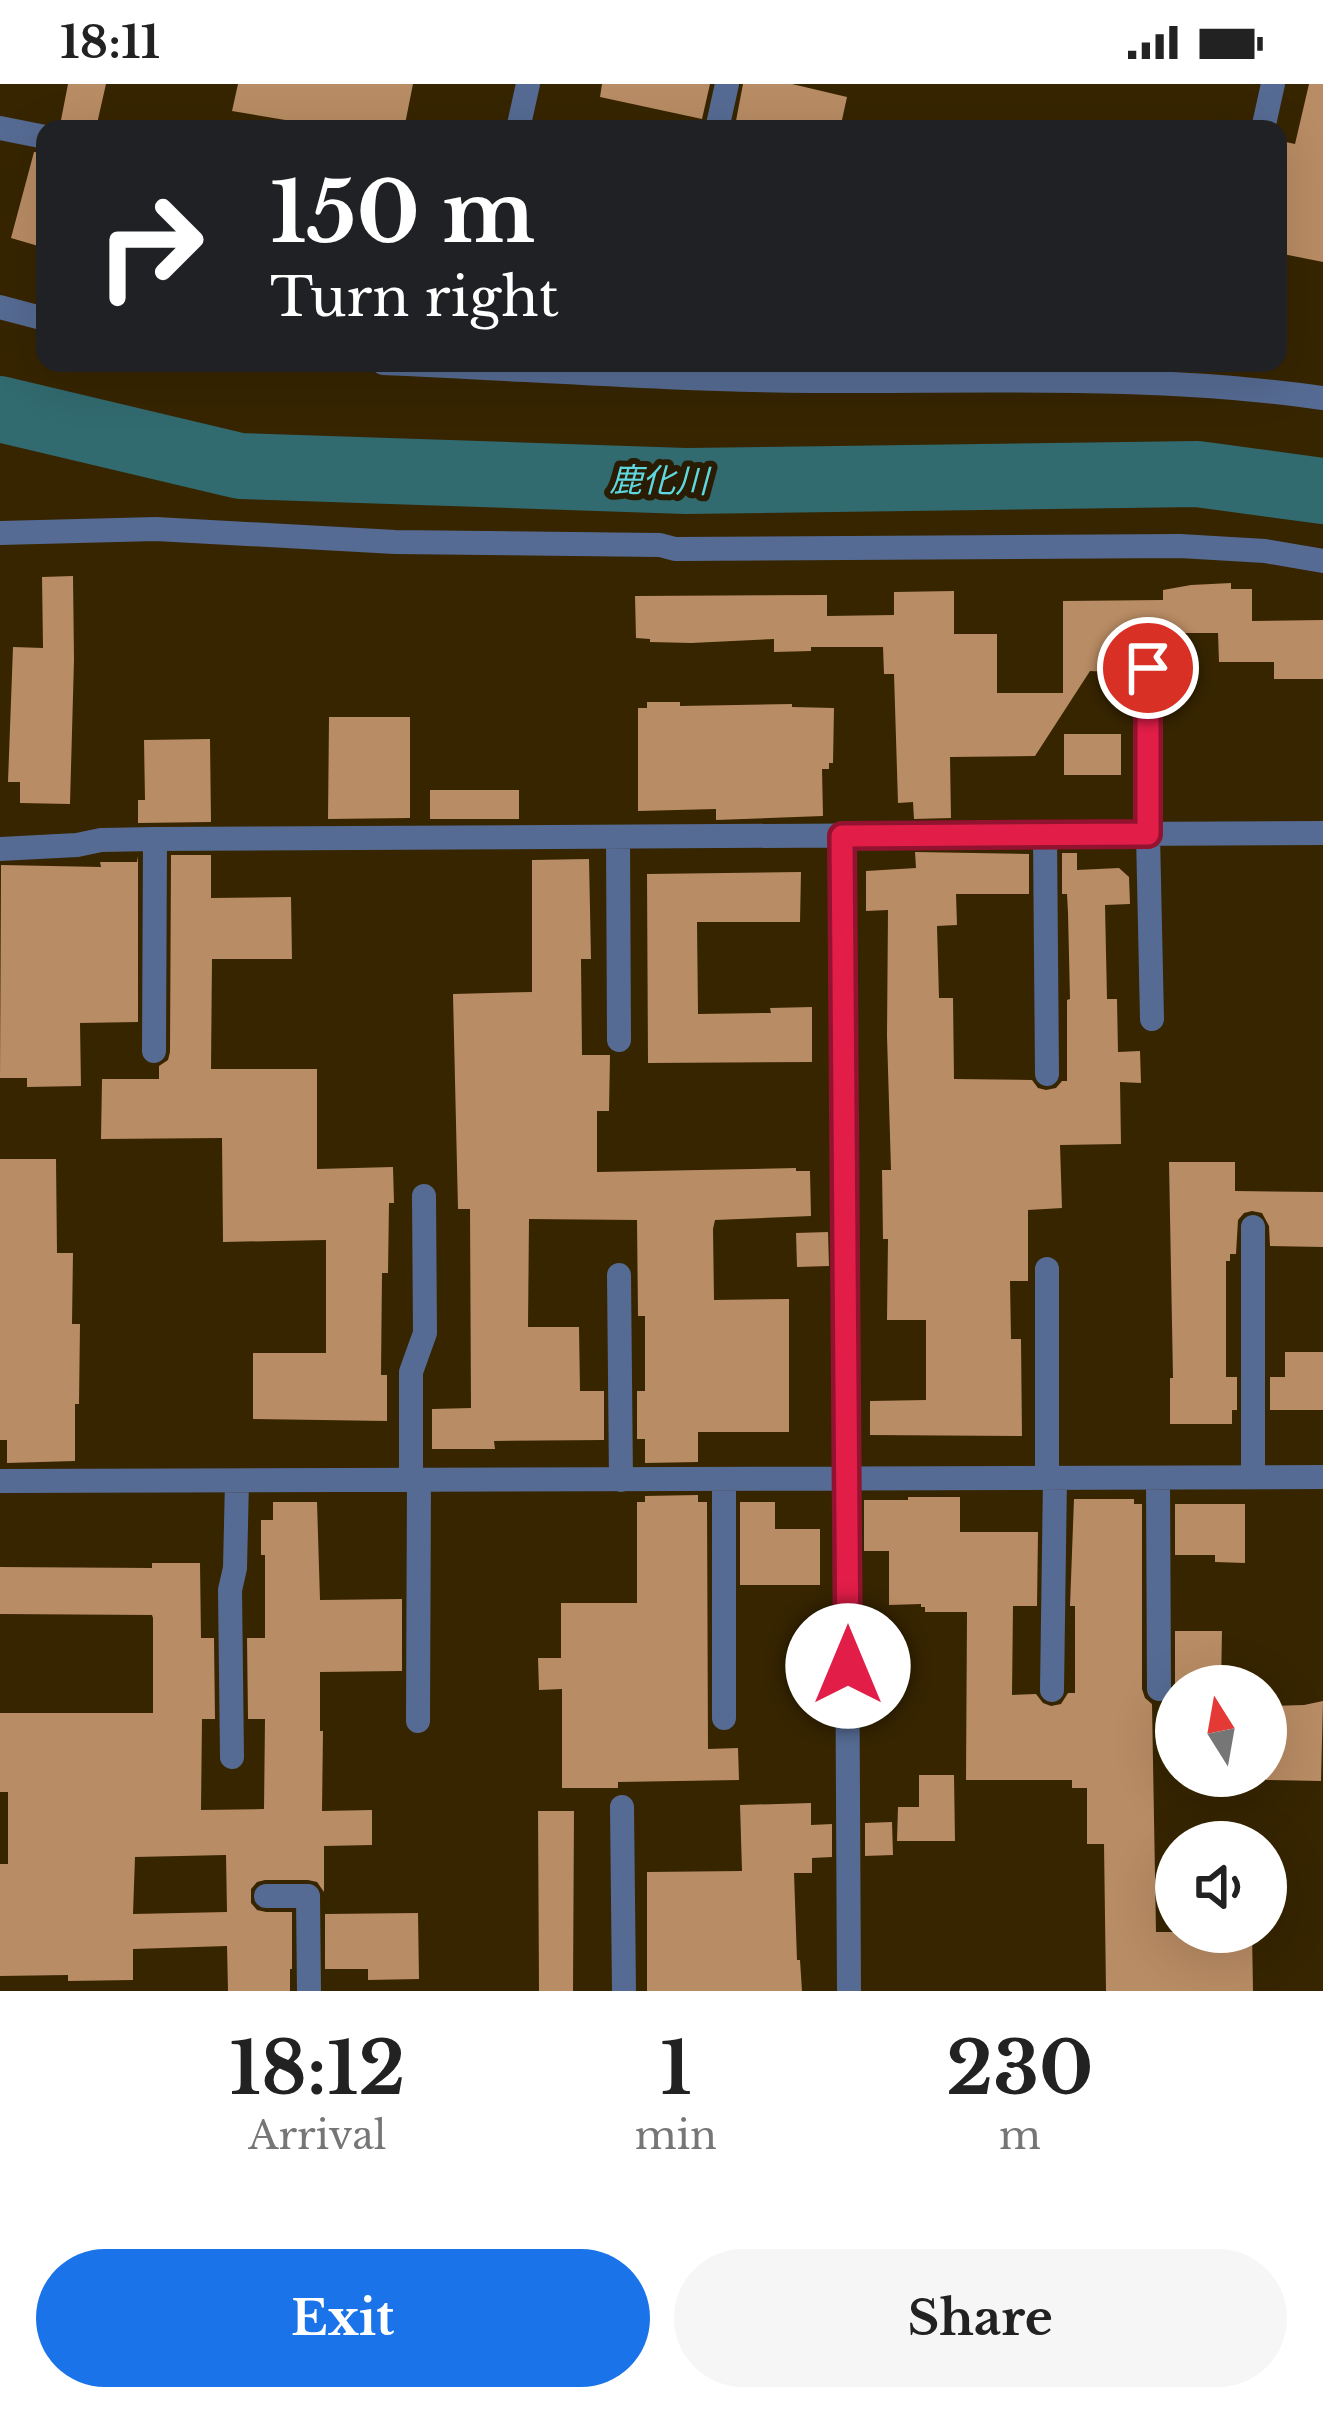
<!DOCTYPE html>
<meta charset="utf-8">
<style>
body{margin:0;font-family:"Libre Baskerville","Noto Sans JP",serif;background:#f6f6f6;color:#222;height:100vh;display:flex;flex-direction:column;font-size:45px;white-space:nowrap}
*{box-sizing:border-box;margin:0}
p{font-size:39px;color:#767676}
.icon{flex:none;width:66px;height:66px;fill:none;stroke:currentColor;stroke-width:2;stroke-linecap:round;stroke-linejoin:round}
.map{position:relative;height:1907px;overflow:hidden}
.details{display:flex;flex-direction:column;background:#fff;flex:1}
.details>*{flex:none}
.hud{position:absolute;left:36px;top:36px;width:1251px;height:252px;border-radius:24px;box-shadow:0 12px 48px #0002;background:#202124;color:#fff;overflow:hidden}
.needle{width:78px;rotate:349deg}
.buttons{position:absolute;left:1155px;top:1581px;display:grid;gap:24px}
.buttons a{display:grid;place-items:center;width:132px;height:132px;border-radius:50%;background:#fff;box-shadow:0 12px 48px #0002;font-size:60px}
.pin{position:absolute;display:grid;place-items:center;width:102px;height:102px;color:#fff;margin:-51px;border:6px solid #fff;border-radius:50%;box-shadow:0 3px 12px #0007}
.me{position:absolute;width:132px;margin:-66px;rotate:0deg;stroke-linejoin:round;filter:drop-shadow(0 0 9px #0008)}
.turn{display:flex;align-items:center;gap:42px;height:252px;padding:0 36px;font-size:54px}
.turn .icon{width:156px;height:156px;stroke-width:2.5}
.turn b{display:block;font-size:84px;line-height:102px}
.eta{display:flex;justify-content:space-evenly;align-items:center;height:204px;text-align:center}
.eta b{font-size:72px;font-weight:800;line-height:84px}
.button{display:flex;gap:24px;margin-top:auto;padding:24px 36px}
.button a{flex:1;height:138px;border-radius:72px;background:#1a73e8;color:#fff;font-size:48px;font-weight:800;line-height:138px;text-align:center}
.button a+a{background:#f6f6f6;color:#222}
.status{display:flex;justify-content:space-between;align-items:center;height:84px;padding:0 60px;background:#fff;direction:ltr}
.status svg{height:33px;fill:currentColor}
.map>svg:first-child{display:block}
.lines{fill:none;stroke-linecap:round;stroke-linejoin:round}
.river{stroke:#316a6f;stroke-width:66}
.building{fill:#b88c64;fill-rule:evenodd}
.street{stroke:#566b93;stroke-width:24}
.route-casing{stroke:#92132f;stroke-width:30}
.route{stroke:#e11d48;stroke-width:21}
.labels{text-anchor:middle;stroke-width:12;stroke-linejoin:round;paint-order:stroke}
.water-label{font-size:33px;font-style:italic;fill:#5ed7e1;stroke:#291c02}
</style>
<div class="status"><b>18:11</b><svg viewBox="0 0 49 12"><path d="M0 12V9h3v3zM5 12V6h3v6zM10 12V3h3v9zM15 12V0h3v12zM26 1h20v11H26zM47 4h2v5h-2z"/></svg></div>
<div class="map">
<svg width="1323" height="1907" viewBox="0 0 1323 1907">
<rect width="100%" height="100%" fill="#372500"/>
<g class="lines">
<path class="river" d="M0 325 240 382 686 397 1197 390 1323 407"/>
</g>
<path class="building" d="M68 0H106L96 44 61 36Z
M238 0H413L404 45H339L232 27Z
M602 0H710L702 35 600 13Z
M743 0H792L847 13 840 45H747L735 42Z
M1309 0H1323V178L1278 169V72L1281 57 1295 60Z
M34 68 45 69V164L11 154Z
M73 492 74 576 70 720 20 719V698H8L13 563 43 564 42 493Z
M1231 499V505H1252V537L1323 536V595H1274V578H1219L1218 549H1131L1132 570H1109V588L1090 587 1035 672 950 673 951 734 914 735 913 718 898 719 894 590H884L883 563H811V567L774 568V555L691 559 650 558V555L636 554 635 512 827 511V532L894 531V508L954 507V550H997V609H1063V517L1163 516V506L1191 501Z
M647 618H680V622L792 620V623L834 624 833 679H829V685H822L823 732 716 736V725L638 727V624H647Z
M329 633H410V734L328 735Z
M1064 650H1121V691H1064Z
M210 655 211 738 138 739V716H145L144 656Z
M430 706H519V735H430Z
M915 768 1029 770V810H956L957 841 937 842 939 914H953L954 995 1032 996 1038 1004 1046 1006 1056 1004 1062 997H1067V916L1070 915 1068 829 1067 810H1062V769H1077V786L1119 784 1129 793 1130 820 1105 821 1107 915H1117L1118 968 1140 967 1141 999 1120 998 1121 1060 1060 1061 1062 1124 1028 1126V1197H1010L1011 1255H1021L1022 1352 870 1351V1317L926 1316V1236H887L888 1155H883L882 1086H891L887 952 888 826 866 827V787L916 784Z
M171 771H211V814L291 813 292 875H212L211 985H317V1085L393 1083 394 1119H389L388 1189H382L381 1291H387V1337L253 1335V1269H326V1156L223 1158 222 1054 101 1055 102 995H159V982L168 976 170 968Z
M138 772V938L80 939 81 1002 27 1003V994H0L1 781 101 783 100 778H137Z
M589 775 591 875H581L582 971H610L609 1027H597V1088L796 1084V1087H810L811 1132 715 1136 713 1145 714 1216 789 1215V1348H698V1378L645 1379V1355H637V1307H645V1232H638L637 1136 529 1135 528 1243H579L580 1307H604V1356L494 1357 495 1365H432V1325L471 1324 470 1125H458L453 910 532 908V776Z
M801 788 800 838H697L698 930 771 929 770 924 812 923V978L648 979 647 790Z
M0 1075H56L57 1169H73L72 1240H80L79 1320H75V1377L7 1379V1356H0Z
M1169 1078H1235V1107L1323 1108V1163L1270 1162 1269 1142 1262 1129 1252 1127 1244 1129 1238 1136 1236 1170H1230V1177H1226V1293H1237V1326H1232V1340H1170V1294H1173Z
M828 1148 829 1182 797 1183 796 1149Z
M1285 1268H1323V1326H1270V1293H1285Z
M698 1411V1418H707L708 1665 738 1664 739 1696 618 1698V1704H562V1605L539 1606 538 1574H561V1519H637V1418H645V1412Z
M908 1413H960V1448H1038L1037 1522H1013L1012 1611 1036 1610 1043 1619 1051 1622 1061 1620 1068 1609H1075V1522H1070L1074 1415H1134V1420H1142V1605L1145 1614 1152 1620 1156 1848H1252L1253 1907H1106L1104 1760H1087V1704H1072V1696H966L967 1528H925V1523H921V1520L889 1521V1467H864V1416H908Z
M273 1418H317L320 1516 402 1515V1587L320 1588V1647H323L322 1727 372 1726V1761L324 1762V1808L317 1798 308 1796H265L257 1798 251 1805V1819L257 1826 266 1828H292V1885H290V1907H228L227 1862 133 1865V1896L68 1897V1891L0 1892V1780H8V1708H0V1629H153V1534L152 1531 0 1530V1483L152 1484V1479H200L201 1554H214L215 1635H202L201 1726 264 1725 265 1635H248L247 1554H265V1471H261V1436H273ZM226 1771 227 1828 133 1830 135 1773Z
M740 1418H775V1445H820V1501H740Z
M1175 1420H1245V1479L1215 1478V1471H1175Z
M1175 1547H1222L1221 1602H1175Z
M1323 1617 1321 1697 1266 1696V1622L1304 1621Z
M919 1691H954L955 1757H897L898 1723H919Z
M811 1719V1741L832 1740V1773L812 1774V1789H794L797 1876H800L802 1907H647V1788L742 1787 740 1721Z
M538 1727H574L573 1907H539Z
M892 1738 893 1771 865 1772V1739Z
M418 1829 419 1895 368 1896V1885H325V1830Z"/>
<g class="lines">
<path class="street" d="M0 44 45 53
M518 45 528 0
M717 45 727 0
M1263 45 1273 0
M0 223 45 235
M383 279C526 285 669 296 812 297 982 298 1155 290 1323 314
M0 449 156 445 395 458 660 461 675 465 1180 462 1265 467 1323 477
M1148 584V750L1152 935
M843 751 849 1907
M1045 751 1047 990
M618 753 619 956
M0 765 77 761 101 756 155 755 1323 749
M154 967 155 755
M1253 1143V1393
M619 1191 621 1396
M1047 1394V1185
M1158 1394 1159 1605
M411 1395V1288L425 1249 424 1112
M724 1395V1634
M0 1397 1323 1393
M1052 1606 1055 1394
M418 1637 419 1396
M232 1673 230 1506 235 1484 237 1397
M622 1723 624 1907
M266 1812H308L309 1907"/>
</g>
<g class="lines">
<defs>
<path id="route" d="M848 1582 842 752 1148 750V584"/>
</defs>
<use href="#route" class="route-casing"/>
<use href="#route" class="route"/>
</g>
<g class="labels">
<g class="water-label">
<text transform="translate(659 396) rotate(1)" y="12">鹿化川</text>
</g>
</g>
</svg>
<div class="buttons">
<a><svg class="needle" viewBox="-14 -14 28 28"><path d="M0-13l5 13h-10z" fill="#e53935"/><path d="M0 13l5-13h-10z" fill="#767676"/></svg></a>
<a><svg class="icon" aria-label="sound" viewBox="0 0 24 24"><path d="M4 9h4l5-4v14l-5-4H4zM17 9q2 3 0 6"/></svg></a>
</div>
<div class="pin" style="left:1148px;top:584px;background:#d93025"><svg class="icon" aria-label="arrive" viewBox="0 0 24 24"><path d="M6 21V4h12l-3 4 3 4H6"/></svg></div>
<svg class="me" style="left:848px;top:1582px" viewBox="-20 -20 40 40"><circle r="19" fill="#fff"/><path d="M0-13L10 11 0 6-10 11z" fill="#e11d48"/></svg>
<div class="hud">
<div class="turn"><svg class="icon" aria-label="right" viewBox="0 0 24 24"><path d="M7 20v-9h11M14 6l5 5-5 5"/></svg><div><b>150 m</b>Turn right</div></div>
</div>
</div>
<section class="details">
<div class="eta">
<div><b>18:12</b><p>Arrival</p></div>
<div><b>1</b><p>min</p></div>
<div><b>230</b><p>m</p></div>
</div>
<div class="button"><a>Exit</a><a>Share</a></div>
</section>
